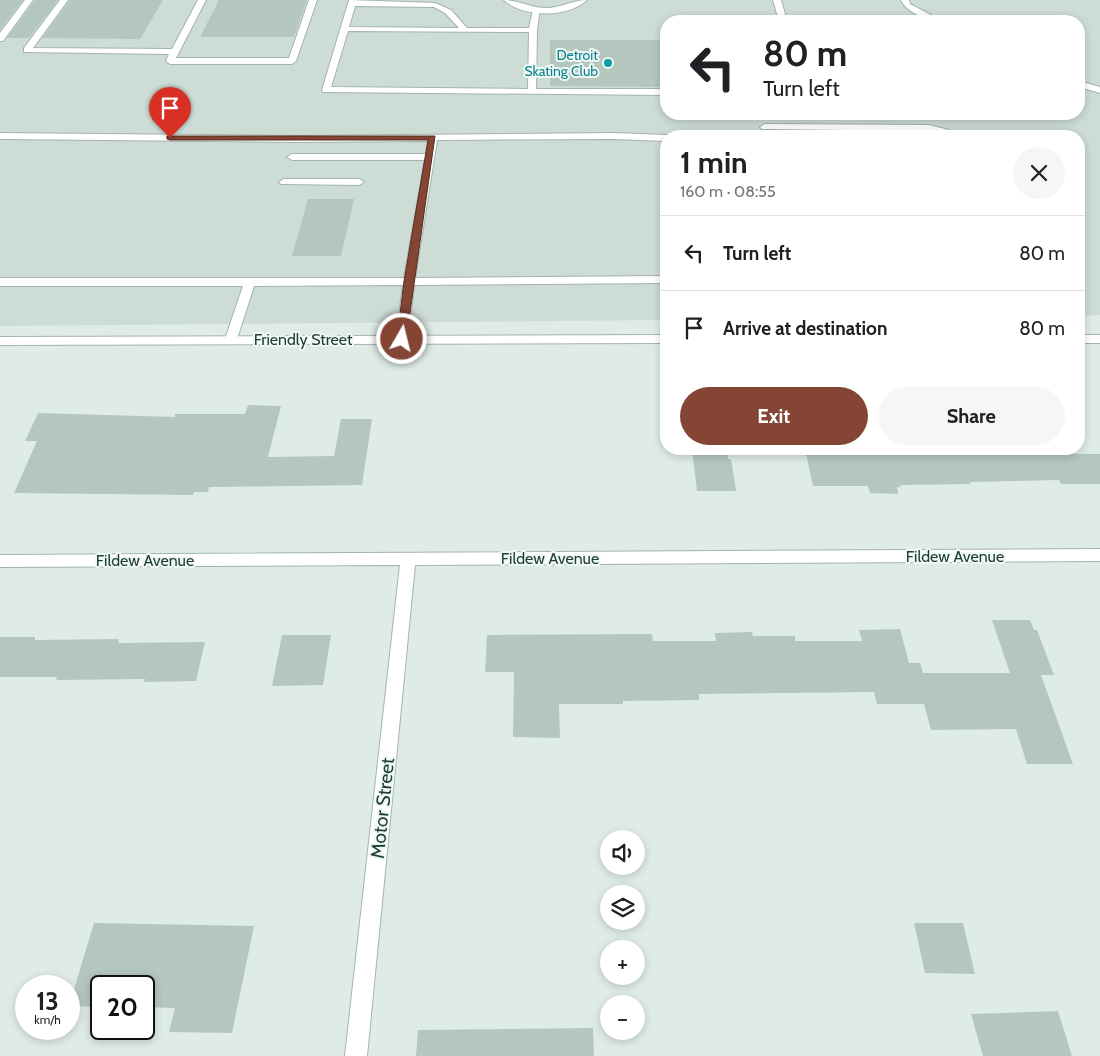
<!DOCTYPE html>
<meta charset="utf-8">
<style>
body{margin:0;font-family:Cabin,sans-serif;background:#f6f6f6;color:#202124;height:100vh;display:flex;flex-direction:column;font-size:19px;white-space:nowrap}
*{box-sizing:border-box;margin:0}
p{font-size:16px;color:#757577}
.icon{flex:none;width:28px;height:28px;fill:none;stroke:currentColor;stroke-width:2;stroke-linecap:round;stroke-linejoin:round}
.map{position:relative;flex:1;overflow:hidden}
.details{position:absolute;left:660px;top:130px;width:425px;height:325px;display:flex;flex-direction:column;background:#fff;border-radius:20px;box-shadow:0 2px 8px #0003}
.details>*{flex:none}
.guide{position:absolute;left:660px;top:15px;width:425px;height:105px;border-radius:20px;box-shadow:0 2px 8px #0003;background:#fff;color:#202124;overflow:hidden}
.fabs{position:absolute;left:600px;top:830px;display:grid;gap:10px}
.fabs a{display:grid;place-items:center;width:45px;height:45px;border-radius:50%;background:#fff;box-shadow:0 2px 8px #0003;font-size:25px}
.speed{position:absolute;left:15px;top:975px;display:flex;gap:10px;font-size:25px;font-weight:700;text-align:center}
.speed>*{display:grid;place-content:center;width:65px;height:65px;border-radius:50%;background:#fff;box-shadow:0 2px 8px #0003;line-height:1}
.speed small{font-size:12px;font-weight:400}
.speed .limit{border:2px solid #111;border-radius:8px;background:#fff;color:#111}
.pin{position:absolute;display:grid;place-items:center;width:42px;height:42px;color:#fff;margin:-51px -21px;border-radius:50% 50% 50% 0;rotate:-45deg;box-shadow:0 0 5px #0007}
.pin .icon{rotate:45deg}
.me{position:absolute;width:55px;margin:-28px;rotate:8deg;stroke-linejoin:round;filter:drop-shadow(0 0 4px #0008)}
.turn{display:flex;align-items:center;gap:18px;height:105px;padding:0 20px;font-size:22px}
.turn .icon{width:65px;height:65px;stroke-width:2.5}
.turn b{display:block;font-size:35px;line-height:42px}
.round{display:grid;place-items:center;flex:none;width:52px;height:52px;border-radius:26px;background:#f6f6f6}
.head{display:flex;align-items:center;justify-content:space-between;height:85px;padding:0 20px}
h1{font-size:30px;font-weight:700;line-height:38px}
.cta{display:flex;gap:10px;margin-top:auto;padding:10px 20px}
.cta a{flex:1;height:58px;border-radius:30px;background:#844535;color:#fff;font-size:20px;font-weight:700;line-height:58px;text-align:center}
.cta a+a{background:#f6f6f6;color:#202124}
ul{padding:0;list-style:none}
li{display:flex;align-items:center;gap:15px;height:75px;padding:0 20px;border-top:1px solid #e0e0e0}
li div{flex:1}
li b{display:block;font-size:19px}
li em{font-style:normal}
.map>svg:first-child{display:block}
.built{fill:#cddcd5;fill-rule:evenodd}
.building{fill:#b4c7bf}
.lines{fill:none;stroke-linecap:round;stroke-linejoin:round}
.lane-casing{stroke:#a1b4ad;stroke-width:2}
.street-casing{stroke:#a1b4ad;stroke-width:2}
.lane{fill:#fff;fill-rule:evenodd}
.street{fill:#fff;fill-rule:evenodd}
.route{fill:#844535;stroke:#562d22}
.culture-dot{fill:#0f9aa8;stroke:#f0f8f4;stroke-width:2}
.labels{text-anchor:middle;stroke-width:4;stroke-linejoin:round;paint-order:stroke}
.far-culture-label{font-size:14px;fill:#0d838f;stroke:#f0f8f4;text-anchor:end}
.street-label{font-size:16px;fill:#1e3e35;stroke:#f0f8f4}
.near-street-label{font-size:19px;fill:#1e3e35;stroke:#f0f8f4}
</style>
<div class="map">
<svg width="1100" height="1056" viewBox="0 0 1100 1056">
<rect width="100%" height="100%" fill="#dfece6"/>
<path class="built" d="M0 0H1100V315L1079 316V136H666V320L0 326ZM666 21H1079V114H666Z"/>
<path class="building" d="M0 0H23L0 30Z
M35 0H58L29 38H7Z
M70 0H163L140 39 42 38Z
M219 0H307L294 37H200Z
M550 40H666V87L550 86Z
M308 199H354L341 256H292Z
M248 405 281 406 268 457 334 456 341 419H372L362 485 209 487 208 492H194L193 495 14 493 37 441H25L38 413 175 417V414H245Z
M692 449H727L728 459H731L736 491H697Z
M805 449 890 450 891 453 1022 450 1024 454H1100V484H1061L1059 480 970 482 971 484 900 485 901 487H897L898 494 870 493 868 486H813Z
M992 620H1030L1034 630H1037L1054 675H1041L1073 764H1027L1016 729 931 730 924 704H877L874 692 699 694V700L623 701V704H559L560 738 513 737 514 672H485L487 635 652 634 653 641H716L715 633 752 632 753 636H795V641H862L859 630 900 629 909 663H920L923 673H1010Z
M282 635H331L323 685 272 686Z
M0 637H35V640L119 639 118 643 205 642 196 681 144 682 145 679 56 680 57 677H0Z
M94 923 254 926 232 1033 169 1032 175 1008 144 1007V986H101V1007L69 1006Z
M914 923H963L975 974 925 973Z
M1058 1011 1072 1056H983L971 1014Z
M593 1028 594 1056H416L418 1030Z"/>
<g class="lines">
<defs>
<path id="lane" d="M25 0H33L3 41H0V33Z
M60 0H68L33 48 172 49 198 0H206L176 58H289L309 0H317L296 61 292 64H170L166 61 169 54 24 52V48Z
M349 0 435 3 451 10 467 28H529L533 10 540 8 537 30 536 89H666V95L323 92 322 90ZM355 6 434 7 445 13 459 28 349 27ZM348 31 529 32 528 89 331 87Z
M773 0H781L787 21H779Z
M901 0H909L910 4 942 21C929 22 906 12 901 0Z
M1079 81 1100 87V93L1079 87Z
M765 124 929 125 949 130 956 136H946L929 131 762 129 760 127Z
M0 133 298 136 613 133 666 135 669 136H666V141L613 139 437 140 415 278 666 276V283L414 285 408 339 402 343 396 339 403 285 254 286 237 339 231 343 225 339 243 286H0V278H404L425 160H292L287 157 292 154H426L428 141 298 142 0 139Z
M284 179H359L364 182 359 185 281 184 279 182Z"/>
<path id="street" d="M504 0C518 0 531 8 546 8 561 8 573 0 587 0 568 18 523 18 504 0Z
M666 335V343L0 345V337Z
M1079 335H1100V343H1079Z
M1100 549V561L415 565 367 1056H345L400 565 0 567V555Z"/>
</defs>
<use href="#lane" class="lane-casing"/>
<use href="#street" class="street-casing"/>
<use href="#lane" class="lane"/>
<use href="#street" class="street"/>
</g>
<path class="route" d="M167 136H435L406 341H399L397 339 404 281 428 140H170L167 139Z"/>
<circle class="culture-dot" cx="608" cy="63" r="5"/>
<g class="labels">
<g class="far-culture-label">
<text x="598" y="60">Detroit<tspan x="598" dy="16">Skating Club</tspan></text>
</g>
<g class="street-label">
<text x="303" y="345">Friendly Street</text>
<text x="955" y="562">Fildew Avenue</text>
<text x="550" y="564">Fildew Avenue</text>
<text x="145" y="566">Fildew Avenue</text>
</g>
<g class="near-street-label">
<text transform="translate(382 808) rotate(-84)" y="7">Motor Street</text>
</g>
</g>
</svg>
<div class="fabs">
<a><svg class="icon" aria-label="sound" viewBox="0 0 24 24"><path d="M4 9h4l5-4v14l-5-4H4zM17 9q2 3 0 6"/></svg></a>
<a><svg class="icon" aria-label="layers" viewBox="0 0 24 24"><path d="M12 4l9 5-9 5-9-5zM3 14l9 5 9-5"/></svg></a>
<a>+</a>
<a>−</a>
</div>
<div class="speed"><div>13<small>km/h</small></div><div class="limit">20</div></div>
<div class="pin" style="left:170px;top:138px;background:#d93025"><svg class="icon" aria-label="arrive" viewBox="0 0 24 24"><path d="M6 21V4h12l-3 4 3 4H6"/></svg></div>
<svg class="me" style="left:402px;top:339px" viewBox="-20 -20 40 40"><circle r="17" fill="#844535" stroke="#fff" stroke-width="3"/><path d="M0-11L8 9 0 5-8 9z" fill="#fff"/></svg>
<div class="guide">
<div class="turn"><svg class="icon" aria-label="left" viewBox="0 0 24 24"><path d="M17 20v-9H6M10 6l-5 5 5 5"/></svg><div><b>80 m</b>Turn left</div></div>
</div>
<section class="details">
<div class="head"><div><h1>1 min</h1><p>160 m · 08:55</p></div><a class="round"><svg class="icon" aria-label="close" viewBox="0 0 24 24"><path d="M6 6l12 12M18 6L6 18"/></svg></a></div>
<ul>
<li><svg class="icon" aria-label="left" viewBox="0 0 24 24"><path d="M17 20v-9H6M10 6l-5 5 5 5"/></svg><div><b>Turn left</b></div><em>80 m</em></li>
<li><svg class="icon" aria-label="arrive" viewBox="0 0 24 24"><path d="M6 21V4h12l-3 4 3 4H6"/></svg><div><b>Arrive at destination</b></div><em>80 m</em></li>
</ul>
<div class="cta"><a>Exit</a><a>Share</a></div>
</section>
</div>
